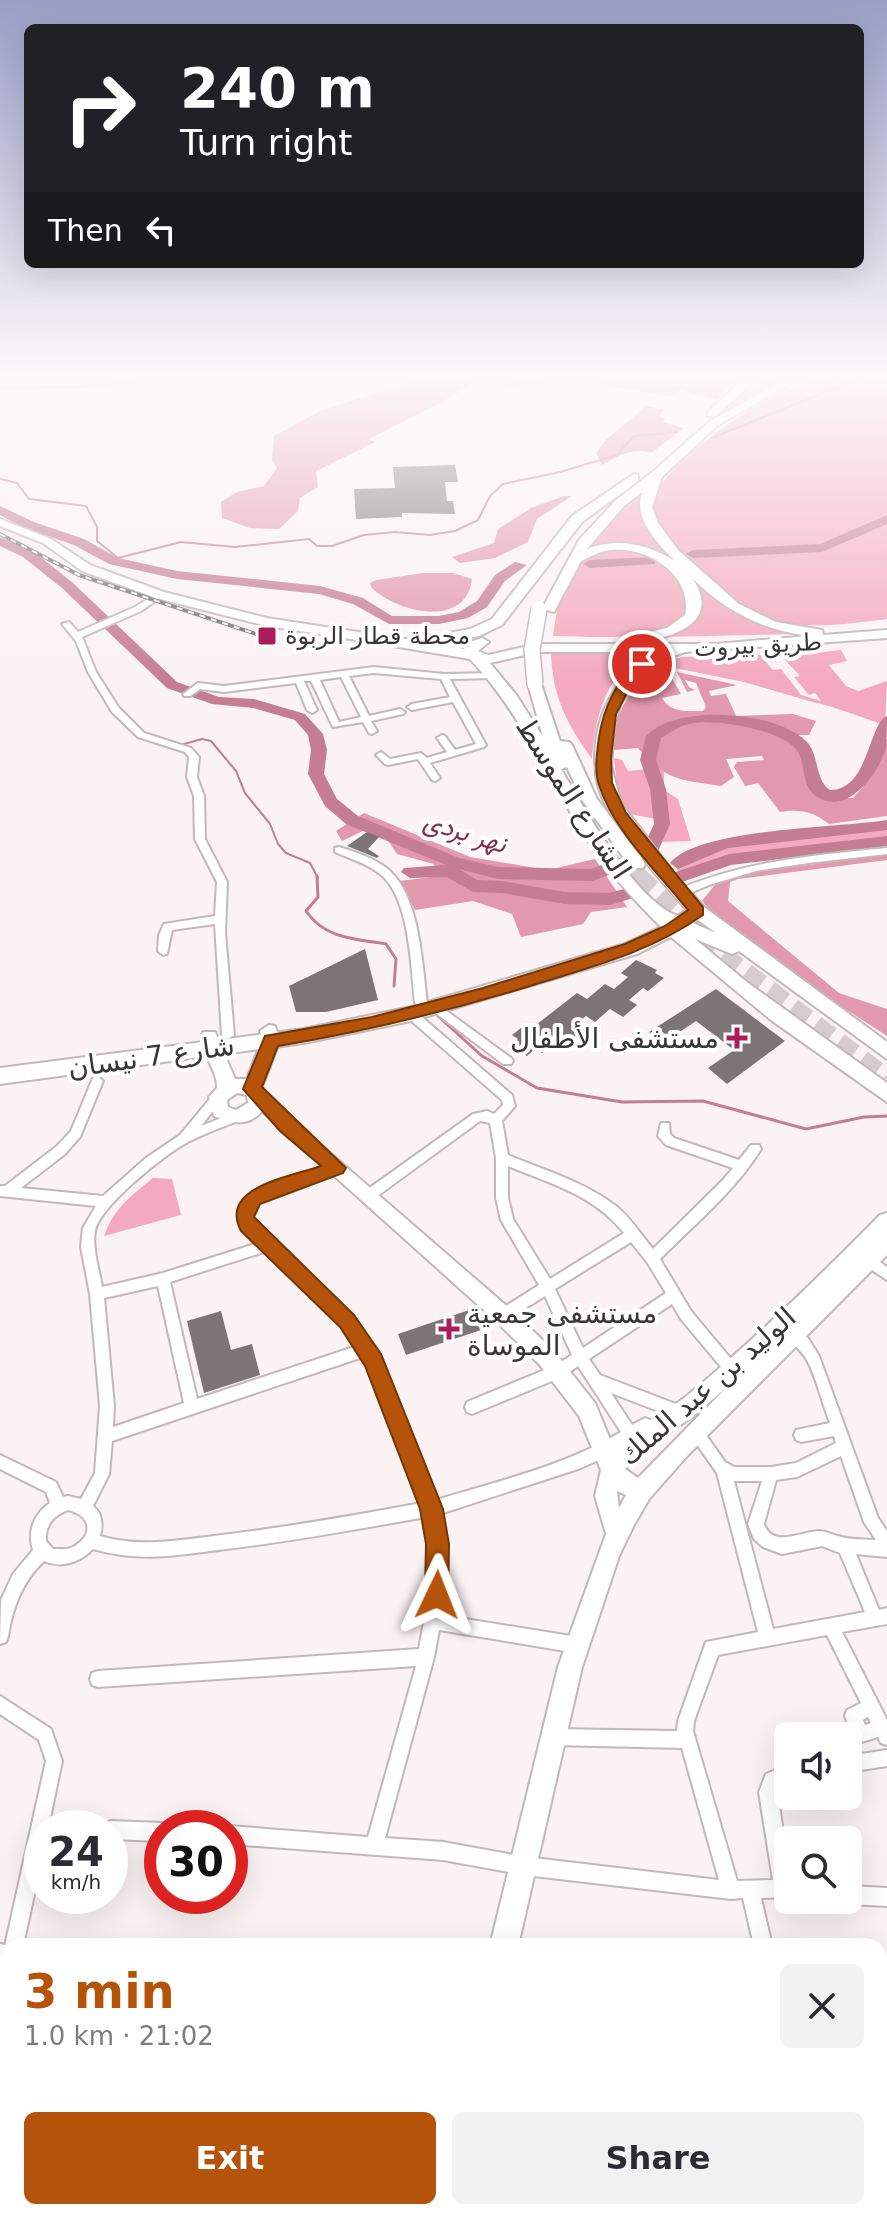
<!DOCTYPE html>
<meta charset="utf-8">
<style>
body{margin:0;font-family:"DejaVu Sans",Vazirmatn,sans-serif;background:#f2f2f3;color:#2b2b33;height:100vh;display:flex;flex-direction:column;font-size:30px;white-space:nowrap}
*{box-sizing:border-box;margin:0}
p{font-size:26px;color:#7c7c81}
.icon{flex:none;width:44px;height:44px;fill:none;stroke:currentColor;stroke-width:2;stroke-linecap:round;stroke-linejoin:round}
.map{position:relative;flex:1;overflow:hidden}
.details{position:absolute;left:0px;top:1938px;width:888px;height:282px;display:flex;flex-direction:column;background:#fff;border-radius:24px 24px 0 0;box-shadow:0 8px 32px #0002}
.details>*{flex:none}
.guide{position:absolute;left:24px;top:24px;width:840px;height:244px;border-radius:12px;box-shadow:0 8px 32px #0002;background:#202124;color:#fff;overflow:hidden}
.fabs{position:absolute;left:774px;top:1722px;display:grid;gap:16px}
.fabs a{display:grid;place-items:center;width:88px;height:88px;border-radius:12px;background:#fff;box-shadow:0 8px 32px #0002;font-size:40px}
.speed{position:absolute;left:24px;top:1810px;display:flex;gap:16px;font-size:40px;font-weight:700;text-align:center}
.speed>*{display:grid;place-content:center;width:104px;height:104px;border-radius:50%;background:#fff;box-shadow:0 8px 32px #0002;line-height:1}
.speed small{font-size:20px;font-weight:400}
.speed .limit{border:12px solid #d22;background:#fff;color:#111}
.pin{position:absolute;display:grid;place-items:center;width:68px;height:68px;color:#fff;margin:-34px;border:4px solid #fff;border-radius:50%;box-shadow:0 2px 8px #0007}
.me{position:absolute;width:88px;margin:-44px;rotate:2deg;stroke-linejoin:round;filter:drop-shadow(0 0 6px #0008)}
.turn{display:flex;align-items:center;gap:28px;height:168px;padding:0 24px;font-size:36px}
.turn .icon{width:104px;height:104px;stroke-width:2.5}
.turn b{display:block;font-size:56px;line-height:68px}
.then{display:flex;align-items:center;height:76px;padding:0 24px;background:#0003;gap:16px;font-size:30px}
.round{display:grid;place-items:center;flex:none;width:84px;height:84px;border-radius:12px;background:#f2f2f3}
.summary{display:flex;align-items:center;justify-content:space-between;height:136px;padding:0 24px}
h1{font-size:48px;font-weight:700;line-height:60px;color:#b45309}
.button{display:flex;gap:16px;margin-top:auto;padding:16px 24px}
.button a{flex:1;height:92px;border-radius:12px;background:#b45309;color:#fff;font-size:32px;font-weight:700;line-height:92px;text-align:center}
.button a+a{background:#f2f2f3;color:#2b2b33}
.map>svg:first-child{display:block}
.green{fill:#f4a9be}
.forest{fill:#e298ad}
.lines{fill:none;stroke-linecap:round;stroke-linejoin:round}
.stream-far1{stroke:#c57d92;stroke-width:2}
.stream{stroke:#c57d92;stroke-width:3}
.river{fill:#c57d92;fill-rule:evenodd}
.building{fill:#7d7476}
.primary-tunnel-far1{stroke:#d4ccce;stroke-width:15;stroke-dasharray:15 8;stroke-linecap:butt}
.primary-tunnel{stroke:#d4ccce;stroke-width:19;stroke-dasharray:19 10;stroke-linecap:butt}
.street-casing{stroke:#c1b8ba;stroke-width:4}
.secondary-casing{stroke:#c1b8ba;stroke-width:4}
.primary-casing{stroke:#c1b8ba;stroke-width:4}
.street{fill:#fff;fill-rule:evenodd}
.secondary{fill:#fff;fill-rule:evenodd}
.primary{fill:#fff;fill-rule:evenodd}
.rail-casing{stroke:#757071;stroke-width:4}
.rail{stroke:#fff;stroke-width:2;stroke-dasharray:6;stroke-linecap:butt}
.primary-bridge-casing{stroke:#c1b8ba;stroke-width:18;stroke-linecap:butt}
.primary-bridge{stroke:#fff;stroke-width:15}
.route{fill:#b45309;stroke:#753606;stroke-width:2}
.poi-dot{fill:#aa1c5a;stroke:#fff;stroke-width:3}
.labels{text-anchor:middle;stroke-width:8;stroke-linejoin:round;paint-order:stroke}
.far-poi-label{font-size:24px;fill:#393636;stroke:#fff;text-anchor:start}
.far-street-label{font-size:24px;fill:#393636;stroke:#fff}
.far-water-label{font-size:26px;font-style:italic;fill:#832c4b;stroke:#fff}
.street-label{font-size:28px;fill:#393636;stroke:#fff}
.poi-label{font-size:28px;fill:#393636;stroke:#fff;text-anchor:end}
</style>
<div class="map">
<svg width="887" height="2219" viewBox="0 0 887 2219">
<rect width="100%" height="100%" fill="#fbf2f4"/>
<path class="green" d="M755 373 792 375 723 411 722 410Z
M837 377 887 382V619C831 626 784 634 732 602 719 594 708 579 697 568 677 548 659 533 650 505 666 459 761 397 807 382 816 379 827 378 837 377Z
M643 489 641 513 649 529 721 604 749 620 794 634 664 637 684 628 695 616 681 572C647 555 623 534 583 551L619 509Z
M619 547C655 557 669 563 688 597L685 616C648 644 597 636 553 636 557 611 561 567 587 554 596 550 609 549 619 547Z
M841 650 847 661 829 665 846 686 858 691 887 681 885 725C872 721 821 702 816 703L744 682 655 664 682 657 759 654 773 670 781 669 801 695 821 701 815 693 809 695 794 677 800 676 782 657Z
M551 652 639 654 640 657C605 674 594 724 592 759 567 724 552 696 551 652Z
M614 758 622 760 628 771 646 769 656 819 630 814 618 795Z
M656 766 664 772V790L678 799 691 841 660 842 666 825Z
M887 826V838C816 845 747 852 679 872L677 869C722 832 765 841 819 835 842 833 864 829 887 826Z
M153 1178 172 1179 181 1215 104 1236C114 1208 131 1196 153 1178Z"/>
<path class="forest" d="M419 373H484L455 395 369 439 375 442 316 471 318 487 300 498 298 511 279 529 250 528 222 518 221 502 237 492 264 486 277 468 272 460 274 436 320 411 398 386Z
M535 373H543L552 378 576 373H736V380L717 400 681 390 668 396 577 380 495 388Z
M646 406 664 410 659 416 665 418 663 422 684 428 651 453C633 447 618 456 602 465L596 453 606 440Z
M564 496H572L537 519 528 542 495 558 460 563 452 557 494 543 498 529 531 508Z
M423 573H453L472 579C466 630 395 612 371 587L370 583 376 580Z
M646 669 669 673 681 694 662 698C671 713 685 711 703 711L706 707 696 683 685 680 689 687 695 690 687 692 677 672 737 685 709 691 711 696 726 694 736 716 793 714 816 721 809 735H787C823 759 790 799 853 798L863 787 887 738V816L829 824C812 811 801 809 780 812L758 783 745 786 734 767 737 762 764 760 762 756 726 759 734 777 721 786C682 780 665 781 638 748L613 750C611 718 630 694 646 669Z
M364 813 470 857 548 870 595 859 627 907 591 912 583 924 521 937 512 914 473 901 415 910 399 881 432 877 434 864 397 854 387 839 365 830 342 841 336 831Z
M887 855V860L738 879 730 882 728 901 839 993 887 1009V1036L733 936 702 901 714 886 736 874Z"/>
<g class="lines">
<path class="stream-far1" d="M712 438 860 378
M0 479 17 483 29 499 86 506 97 527V541L118 558 181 542 235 547 309 539 317 546H332L364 535 395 532 430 535 455 531 478 520 490 496 503 484 560 472 617 455 634 436 678 432
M184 744 202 739 211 741 236 771 245 793 270 824 278 844 286 853 310 863 318 878"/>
<path class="stream" d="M317 876 318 897 306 911C325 939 355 939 386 944L396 959 394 986
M438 1016 482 1056 537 1088 622 1102 703 1101 806 1129 864 1117 887 1116"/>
<path class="river" d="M0 506 34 522 84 539 118 558 177 571 320 586 363 598 392 616H439L459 612 477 601 495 575 515 562 527 565 505 581 487 607 468 618 439 624H389L353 604 319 594 177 579 109 564 74 545 24 528 0 515Z
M887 515V524L822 552 693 558 686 554 693 550 820 544Z
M0 537 33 551 72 582 177 682 219 697 254 699 305 714 323 734 327 750 324 774 337 799 358 816 459 858 498 867 591 869 642 850 654 824 650 789 640 760 646 736C677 703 775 711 806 741 820 755 814 779 830 790 869 790 868 724 887 716 887 726 887 738 886 747 880 772 847 818 816 796 801 785 806 766 798 752 786 730 717 719 694 723 682 724 671 732 661 738L656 760 666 789 670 824 655 858 592 881 498 879 459 869 477 880 503 881 564 892 610 893 634 886 643 892 640 896 610 905 564 904 503 893 473 892 447 877 410 878 401 872 404 868 446 865 346 824 325 806 308 774 311 750 308 735 295 720 253 708 212 704 167 688 62 588 23 557 0 546Z
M650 557 655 558V564L590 568 583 564 590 560Z
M887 820V830L728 848 678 869 670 863C698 828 839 828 887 820Z
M887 836V846L731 865 676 884 667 878 670 874 729 854Z"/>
</g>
<path class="building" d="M455 465 458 482H445L447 501H453L455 514 402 513V517L356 519 354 489 395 488 393 467Z
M367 832 379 837 368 849 379 856 377 858 347 846Z
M365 949 378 1000 326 1012H296L289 986Z
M636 960 657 970 655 973 664 978 648 991 643 988 629 1000 637 1005 623 1017 610 1009 595 1022 586 1016 572 1027 582 1034 571 1043 561 1037 542 1053 536 1048 527 1056 511 1045 518 1039 512 1035 526 1024 532 1028 577 993 587 999 605 984 614 989 628 977 621 973Z
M716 989 785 1041 727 1084 708 1068 734 1050 696 1021 663 1043 649 1032Z
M472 1309 481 1330 406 1355 398 1334Z
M221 1311 231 1350 252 1344 260 1375 204 1393 187 1321Z"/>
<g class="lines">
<path class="primary-tunnel-far1" d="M629 867 640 878"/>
<path class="primary-tunnel" d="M638 876 720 953 887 1078"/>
<defs>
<path id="street" d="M157 593 164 595 141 611 82 637 96 672 119 708 144 733 191 748 199 757 197 777 204 796 205 839 227 882 225 933 234 1035 228 1039 222 1035 215 924 172 930 167 954 163 955 158 951 159 935 164 924 215 916 217 882 195 839 194 796 187 777 189 757 185 752 138 737 112 712 88 672 76 641 62 624 69 622 78 632 135 607Z
M374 667 444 674 498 673V677L495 678 450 679 486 745 484 747 430 763 440 778 435 781 432 780 418 759 388 765 385 764 376 755 381 752 390 759 421 753 427 758 447 752 437 738 442 735 445 736 455 750 476 744 453 702 412 710 407 707 412 704 450 697 441 679 374 673 349 676 369 716 400 709 405 712 403 714 371 721 377 731 372 734 369 733 363 722 333 727 311 681H304L317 710 312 713 307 710 296 683 224 692 200 689 190 696H184L183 694 198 683 224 686ZM341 677 361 717 339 722 320 680Z
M339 847C356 852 377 859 390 871 420 899 422 964 427 1003L425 1006 421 1007 415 1003C411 968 410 897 380 874 367 863 350 859 335 852V848Z
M887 848V854L808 863 756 871 709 885 681 897 676 893 677 890C744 861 815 855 887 848Z
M437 1004 511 1058 513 1061 511 1064H503L433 1011 431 1008 433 1005Z
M411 1010 415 1011 512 1095 515 1106 502 1121 508 1155C544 1170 585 1182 616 1206 631 1218 641 1235 653 1249L722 1181 733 1168 666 1145 658 1136 661 1123H669L670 1134 674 1138 739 1160 751 1145H759L761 1149C736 1190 695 1224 660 1259L691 1311 736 1365 738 1369 736 1373 731 1375 726 1373 681 1319 672 1304 589 1359 600 1375 676 1404 678 1409 676 1414 671 1416 611 1393 632 1425 645 1418 650 1420 652 1425 650 1430 608 1456 578 1469 440 1514C445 1547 447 1581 441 1615L577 1637 583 1639 585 1645 583 1651 577 1653 439 1630 434 1657 385 1838 443 1842 525 1857 719 1880 682 1748 552 1745 546 1743 544 1737 546 1731 552 1729 677 1731 678 1721 706 1642 758 1632 717 1473 689 1433 691 1428 696 1426 701 1428 725 1462 734 1467H771L796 1463 836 1443 834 1436 801 1442 796 1440 794 1435 796 1430 830 1423C822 1403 817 1379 807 1360 801 1350 792 1343 786 1334L788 1330 793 1328 808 1338 819 1356 878 1518 887 1531V1557L856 1554 879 1610 887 1608V1624L842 1632 887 1720V1745L881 1743 878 1737 848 1746V1736H841L842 1732 850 1729 845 1716 847 1710 861 1703 827 1635 718 1655 694 1721 693 1731 737 1881 773 1880 759 1792 766 1774 788 1765V1782L779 1786 777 1792 788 1864V1897L761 1898 772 1946H754L743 1898 731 1899 525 1875 443 1860 230 1844V1828H226L230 1826 368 1837 416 1666 98 1687 92 1685 90 1679 92 1673 98 1671 419 1649 429 1595V1544L426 1517C359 1529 293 1541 226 1549 176 1555 143 1563 93 1549 80 1562 62 1569 44 1561 22 1582 13 1607 8 1636L6 1642 0 1644 1 1600 13 1574 33 1550C27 1531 34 1514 50 1503L46 1492 0 1469V1455L56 1482 63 1497 68 1496 81 1499 95 1473 100 1406 90 1294 81 1247 83 1228 96 1206 0 1196V1186H5L57 1146 71 1131 93 1078 97 1076 103 1081 80 1137 65 1154 21 1188 103 1196 146 1158 180 1135 214 1094H222L224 1097 201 1126 236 1112 240 1114 242 1117 240 1120C223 1127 205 1133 188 1142 165 1154 100 1206 95 1231 92 1249 99 1269 102 1287L163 1273 258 1243C251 1236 241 1229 239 1218 230 1188 314 1170 336 1163L340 1164 342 1168 340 1172 261 1200 251 1209V1219L344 1309 372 1345 387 1374 436 1500C498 1481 565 1466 621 1432L578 1366 564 1376 477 1412 472 1414 467 1412 465 1407 467 1402 554 1366 572 1355 545 1296 508 1319 503 1321 498 1319 496 1315 498 1311 539 1285 501 1220 496 1198V1158L490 1123 480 1121 372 1200 368 1201 364 1200 362 1196 364 1192 473 1114 487 1111 494 1114 503 1105 502 1100 407 1017 405 1014 407 1011ZM508 1166C551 1184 594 1195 624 1233L550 1279 513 1219 508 1198ZM631 1242 647 1262 666 1293 583 1348 555 1289ZM267 1251 334 1317 357 1346 197 1399 170 1282ZM158 1286 184 1403 113 1427 114 1406 104 1298ZM363 1357 374 1377 422 1503C356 1515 289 1527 222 1535 180 1540 141 1548 100 1536 103 1525 102 1513 93 1506L109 1474 112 1441ZM841 1456 864 1522 876 1540C863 1539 849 1540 838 1536 832 1535 826 1531 820 1531 801 1531 773 1549 764 1524L776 1480 797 1477ZM734 1481H762L748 1524 754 1539 763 1547 782 1554 822 1546 840 1553 865 1612 773 1629ZM68 1510C92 1516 94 1535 73 1547 67 1550 60 1549 53 1549L46 1541C45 1525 53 1516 68 1510ZM868 1717 871 1723 865 1725 863 1720Z
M868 1254 887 1267V1280L863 1264 861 1260 863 1256Z
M0 1696 51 1729 53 1735 62 1761 48 1828H42V1857L23 1946H8V1953L5 1946 46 1761 39 1740 0 1714Z
M887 1750V1766L848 1772V1756Z
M110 1821 162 1823 169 1828H162V1841L110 1839V1828H102L104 1824Z
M848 1886 887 1888V1906L848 1904 842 1901 848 1900Z
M0 2133 8 2134V2154L0 2153Z
M192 2212H212L210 2219H190Z
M572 2212H593L596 2218 598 2212H646L643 2219H575Z
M724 2212H744L745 2219H725Z
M822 2212H842L844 2219H824Z"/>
<path id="secondary" d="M829 373 887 376V382L834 376Z
M0 519 51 539 90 565 164 592 267 618 345 630 351 634 345 638 267 626 156 598 82 571 43 543 0 526Z
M269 1025 275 1026 280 1040 262 1087 264 1090 293 1121 510 1309 553 1350 595 1403 614 1449C635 1426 664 1414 688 1395 755 1339 819 1277 880 1215L887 1213V1255L688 1455 649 1499 634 1525 619 1556 582 1667 518 1946H490L558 1667 606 1534 595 1496 601 1470 579 1416 539 1364 496 1321 262 1111C248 1128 231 1123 214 1116L209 1097 217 1088C218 1068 197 1051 203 1032H215L235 1079H247L262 1040 260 1031ZM237 1093 247 1095 248 1103 236 1110 228 1107 227 1100ZM727 1387 638 1478 625 1469 646 1448 692 1417ZM617 1491 626 1495 619 1508Z
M0 1944 12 1946H8V1972H0Z
M431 2212H461L459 2219H429Z"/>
<path id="primary" d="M157 373H199L194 376 75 386 0 387V381L75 380Z
M745 373H755L742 392 716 416H708V412L734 388Z
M797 373H810L718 425 662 477 652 507 658 523 678 550 739 604 776 622 822 630 823 635 887 630V638L685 652 659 661 642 671 621 703 614 726 611 766 621 803 676 876 704 907 887 1042V1059L739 951 732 954 695 939 748 983 887 1083V1102L771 1020 671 937 637 954 411 1021 304 1043 0 1084V1068L304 1029 411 1007 625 944 661 927C634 900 607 871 586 838 548 778 520 712 470 659L345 638 338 634 345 630 426 642 427 637 470 629 492 619 572 516 634 474 638 475V481L582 522 502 625 479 636 438 643 464 649 467 643 482 638 489 642 478 651 488 655 538 644H716L808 636C761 629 727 612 693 579 716 615 689 631 657 639 648 641 640 643 632 642V636L667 628 685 615C693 575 648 546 611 550 600 551 590 557 581 561L554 612 542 609 579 540 616 500 655 470 710 421ZM642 492C633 519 657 543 675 561 647 544 618 537 587 549L624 506ZM538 652H657C634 660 625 674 613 693 593 723 588 775 607 807 628 843 659 879 687 910L678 916C637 903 583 807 561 769L567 767 582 800 631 868H643L645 864 643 860 597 799 572 745 569 742 560 741 540 681H530L528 684 543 737 517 696 490 663ZM698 920 716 933 693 923Z"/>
</defs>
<use href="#street" class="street-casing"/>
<use href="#secondary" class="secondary-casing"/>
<use href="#primary" class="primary-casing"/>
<use href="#street" class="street"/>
<use href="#secondary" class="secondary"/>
<use href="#primary" class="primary"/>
<defs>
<path id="rail" d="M0 534 79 575 268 638"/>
</defs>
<use href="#rail" class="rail-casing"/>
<use href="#rail" class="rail"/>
<defs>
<path id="primary-bridge" d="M535 684 532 650 539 609"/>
</defs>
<use href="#primary-bridge" class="primary-bridge-casing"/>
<use href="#primary-bridge" class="primary-bridge"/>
</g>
<linearGradient id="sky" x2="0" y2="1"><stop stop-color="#9a9ec6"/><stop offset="0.55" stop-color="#fdf9fa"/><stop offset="1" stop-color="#fdf9fa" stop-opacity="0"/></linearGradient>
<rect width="887" height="683" fill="url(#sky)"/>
<path class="route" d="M637 661 648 664 632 683 616 714 611 758 612 783 626 813 703 907V915C655 949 602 964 546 981 457 1009 369 1031 278 1046L262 1087 346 1168 343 1173 260 1204 254 1217 354 1315 381 1354 443 1509 449 1544 448 1595 445 1604 437 1607 428 1604 425 1595 426 1544 420 1509 365 1366 340 1327 241 1231C218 1187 290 1177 321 1166L280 1131 243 1089 265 1036 372 1017 483 988 625 944 665 926 688 910C658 872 614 832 599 785 594 770 597 752 599 737 604 706 616 684 637 661Z"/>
<g class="poi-dot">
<rect x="257" y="626" width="20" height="20" rx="4"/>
<path d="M733 1026h8v8h8v8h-8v8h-8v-8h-8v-8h8z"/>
<path d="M445 1317h8v8h8v8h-8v8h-8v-8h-8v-8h8z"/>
</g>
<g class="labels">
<g class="far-poi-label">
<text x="285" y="644">محطة قطار الربوة</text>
</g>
<g class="far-street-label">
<text transform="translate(758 645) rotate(-3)" y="8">طريق بيروت</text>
</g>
<g class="far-water-label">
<text transform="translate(465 832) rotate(17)" y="9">نهر بردى</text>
</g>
<g class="street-label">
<text transform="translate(574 798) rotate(57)" y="10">الشارع الموسط</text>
<text transform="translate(151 1056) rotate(-8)" y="10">شارع 7 نيسان</text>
<text transform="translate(707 1386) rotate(-41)" y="10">الوليد بن عبد الملك</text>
</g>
<g class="poi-label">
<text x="719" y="1048">مستشفى الأطفال</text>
<text x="467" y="1323" text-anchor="start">مستشفى جمعية<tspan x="467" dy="32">الموساة</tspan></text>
</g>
</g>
</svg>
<div class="fabs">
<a><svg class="icon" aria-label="sound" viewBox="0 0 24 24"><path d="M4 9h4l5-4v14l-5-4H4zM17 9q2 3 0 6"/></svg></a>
<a><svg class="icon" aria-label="search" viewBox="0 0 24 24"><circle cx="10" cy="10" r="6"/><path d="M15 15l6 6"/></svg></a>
</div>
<div class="speed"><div>24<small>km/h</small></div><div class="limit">30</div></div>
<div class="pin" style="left:642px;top:664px;background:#d93025"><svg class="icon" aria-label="arrive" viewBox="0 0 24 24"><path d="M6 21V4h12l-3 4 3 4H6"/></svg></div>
<svg class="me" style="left:437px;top:1595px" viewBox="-20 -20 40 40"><path d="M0-17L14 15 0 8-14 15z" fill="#b45309" stroke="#fff" stroke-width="4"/></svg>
<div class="guide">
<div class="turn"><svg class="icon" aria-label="right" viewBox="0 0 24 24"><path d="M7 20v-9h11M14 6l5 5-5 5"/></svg><div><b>240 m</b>Turn right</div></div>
<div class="then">Then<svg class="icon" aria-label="left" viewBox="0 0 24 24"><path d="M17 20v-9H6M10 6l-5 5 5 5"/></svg></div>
</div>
<section class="details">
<div class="summary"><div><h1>3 min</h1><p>1.0 km · 21:02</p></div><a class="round"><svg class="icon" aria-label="close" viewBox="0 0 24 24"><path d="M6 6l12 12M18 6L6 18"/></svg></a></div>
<div class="button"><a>Exit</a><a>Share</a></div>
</section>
</div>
